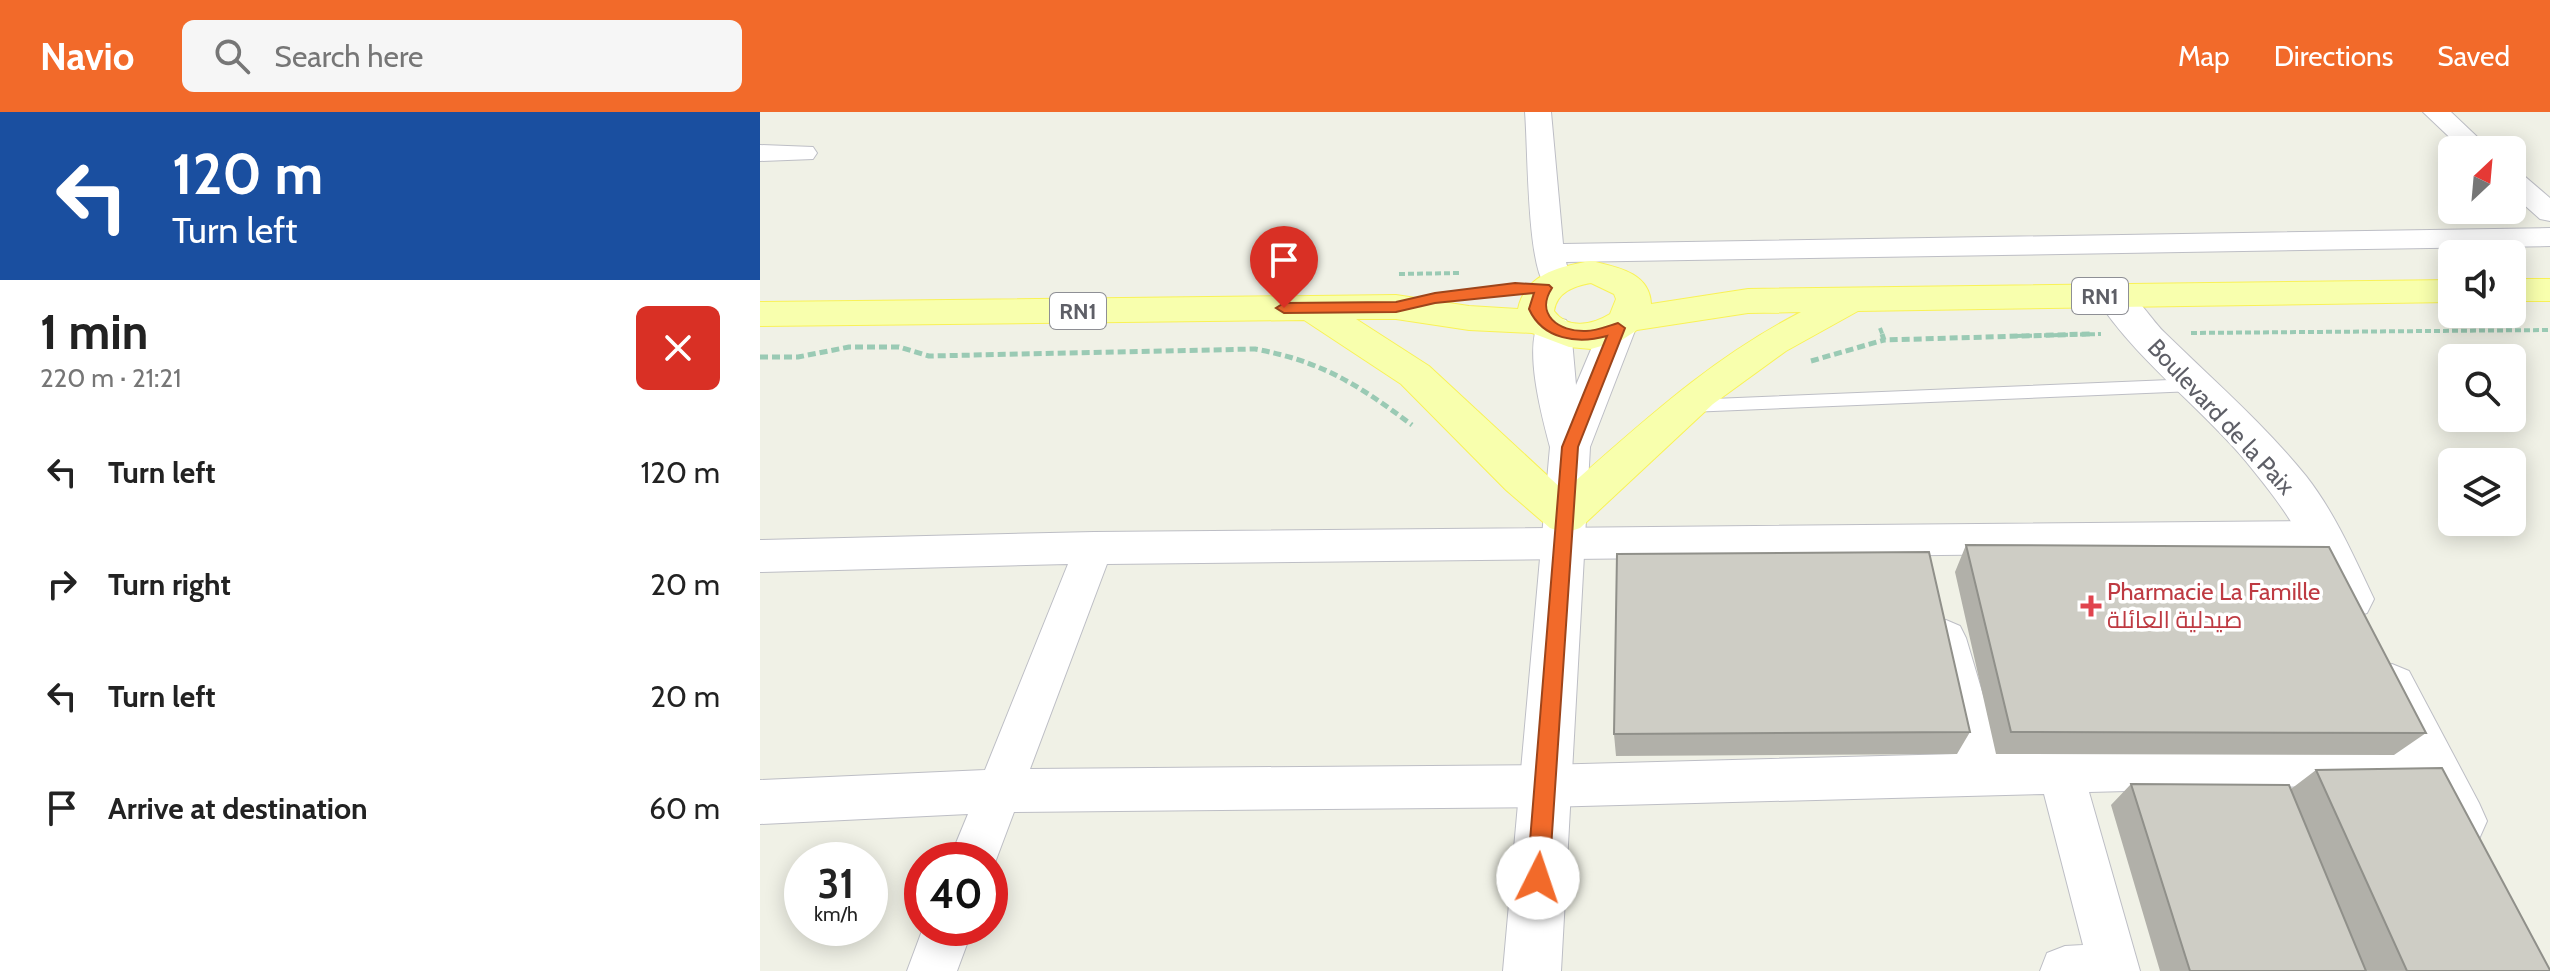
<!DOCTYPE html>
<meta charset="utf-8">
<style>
body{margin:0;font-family:Cabin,Cairo,sans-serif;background:#f6f6f6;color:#222;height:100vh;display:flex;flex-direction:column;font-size:30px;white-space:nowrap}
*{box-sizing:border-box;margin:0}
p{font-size:26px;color:#767676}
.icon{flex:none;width:44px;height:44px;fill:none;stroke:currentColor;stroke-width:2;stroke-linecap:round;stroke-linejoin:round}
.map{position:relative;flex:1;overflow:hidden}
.panel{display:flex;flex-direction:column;background:#fff;width:760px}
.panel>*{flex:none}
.guide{background:#1a4fa0;color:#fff;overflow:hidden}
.needle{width:52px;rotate:26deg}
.tools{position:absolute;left:1678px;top:24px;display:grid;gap:16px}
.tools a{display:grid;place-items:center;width:88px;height:88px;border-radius:12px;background:#fff;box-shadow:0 4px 20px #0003;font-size:40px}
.speed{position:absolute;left:24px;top:730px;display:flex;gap:16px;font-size:40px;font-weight:700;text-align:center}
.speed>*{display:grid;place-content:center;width:104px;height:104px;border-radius:50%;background:#fff;box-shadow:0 4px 20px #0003;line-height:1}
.speed small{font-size:20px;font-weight:400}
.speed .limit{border:12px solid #d22;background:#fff;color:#111}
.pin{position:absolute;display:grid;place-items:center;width:68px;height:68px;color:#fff;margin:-82px -34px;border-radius:50% 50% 50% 0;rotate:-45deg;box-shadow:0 0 8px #0007}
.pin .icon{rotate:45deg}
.me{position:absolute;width:88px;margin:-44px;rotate:4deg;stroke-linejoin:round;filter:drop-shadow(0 0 6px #0008)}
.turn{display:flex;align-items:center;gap:28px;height:168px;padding:0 40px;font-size:36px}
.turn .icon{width:104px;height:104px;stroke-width:2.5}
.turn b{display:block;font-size:56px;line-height:68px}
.round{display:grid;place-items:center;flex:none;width:84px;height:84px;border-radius:12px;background:#f6f6f6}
.head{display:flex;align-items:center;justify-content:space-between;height:136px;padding:0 40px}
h1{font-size:48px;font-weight:800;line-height:60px}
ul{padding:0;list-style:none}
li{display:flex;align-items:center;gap:24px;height:112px;padding:0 40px}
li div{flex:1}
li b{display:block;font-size:30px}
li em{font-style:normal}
header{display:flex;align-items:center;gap:48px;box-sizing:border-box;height:112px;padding:0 40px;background:#f26a2a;color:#fff}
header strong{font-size:38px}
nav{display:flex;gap:44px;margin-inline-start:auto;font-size:28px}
.search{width:560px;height:72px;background:#f6f6f6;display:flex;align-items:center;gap:20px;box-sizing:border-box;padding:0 28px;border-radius:12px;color:#767676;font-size:30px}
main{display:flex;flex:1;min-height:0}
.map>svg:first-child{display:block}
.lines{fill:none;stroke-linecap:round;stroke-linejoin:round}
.service-casing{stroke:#bdbec5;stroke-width:2}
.minor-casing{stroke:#bdbec5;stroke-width:2}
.tertiary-casing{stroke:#bdbec5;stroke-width:2}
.primary-casing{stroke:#f9f257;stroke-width:2}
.path-far1{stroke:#9acab4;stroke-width:4;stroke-dasharray:6 3;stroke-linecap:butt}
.path{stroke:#9acab4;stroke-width:5;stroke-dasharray:8 4;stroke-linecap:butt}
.service{fill:#fff;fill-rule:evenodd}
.minor{fill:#fff;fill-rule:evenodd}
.tertiary{fill:#fff;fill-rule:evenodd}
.primary{fill:#f8ffad;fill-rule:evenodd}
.wall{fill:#b1b0a9}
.building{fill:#cecdc5;stroke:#90908a;stroke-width:2}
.route{fill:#f26a2a;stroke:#9d451b;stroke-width:2}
.health-dot{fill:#e0444e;stroke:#fff;stroke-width:3}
.labels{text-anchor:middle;stroke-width:7;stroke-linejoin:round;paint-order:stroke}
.shield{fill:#fff;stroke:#8e8f95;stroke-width:2}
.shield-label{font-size:22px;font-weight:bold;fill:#5e5f67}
.street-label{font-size:24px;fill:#5e5f67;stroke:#fff}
.health-label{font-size:24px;fill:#be3a42;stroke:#fff;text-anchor:start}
</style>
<header>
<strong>Navio</strong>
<div class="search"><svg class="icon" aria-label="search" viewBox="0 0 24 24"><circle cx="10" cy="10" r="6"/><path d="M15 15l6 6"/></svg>Search here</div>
<nav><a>Map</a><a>Directions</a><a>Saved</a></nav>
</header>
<main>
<section class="panel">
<div class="guide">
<div class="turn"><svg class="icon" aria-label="left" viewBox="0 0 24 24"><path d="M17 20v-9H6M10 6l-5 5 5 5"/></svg><div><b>120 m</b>Turn left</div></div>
</div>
<div class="head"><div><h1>1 min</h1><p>220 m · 21:21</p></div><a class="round" style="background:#d93025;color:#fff"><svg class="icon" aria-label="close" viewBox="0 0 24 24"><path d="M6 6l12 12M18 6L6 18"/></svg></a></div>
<ul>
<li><svg class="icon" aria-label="left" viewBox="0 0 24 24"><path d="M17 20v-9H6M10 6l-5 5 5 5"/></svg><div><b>Turn left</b></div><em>120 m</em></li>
<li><svg class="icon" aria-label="right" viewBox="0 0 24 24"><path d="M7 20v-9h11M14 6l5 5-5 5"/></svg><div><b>Turn right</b></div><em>20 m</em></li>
<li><svg class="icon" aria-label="left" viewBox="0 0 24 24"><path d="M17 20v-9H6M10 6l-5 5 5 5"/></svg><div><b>Turn left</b></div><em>20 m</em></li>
<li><svg class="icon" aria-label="arrive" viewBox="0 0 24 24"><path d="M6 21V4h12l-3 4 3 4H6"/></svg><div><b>Arrive at destination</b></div><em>60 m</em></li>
</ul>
</section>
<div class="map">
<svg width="1790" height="859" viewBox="0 0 1790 859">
<rect width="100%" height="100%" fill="#f0f1e6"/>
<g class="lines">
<defs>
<path id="service" d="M1434 267 1442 273 1434 279 929 300 921 294 929 288Z"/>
<path id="minor" d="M765 0H791L803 132 1790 116V134L806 150 810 165 806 172 795 175 784 172C767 146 768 36 765 0Z
M1663 0H1691L1731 38H1703Z
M0 33 53 35 57 41 53 47 0 49Z
M1752 60 1762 62 1790 86V109L1780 107 1752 82Z
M1562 409 1575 413 1581 424 1575 435 1562 439 347 452 270 657 784 653 1196 642 1166 526 1172 514 1186 508 1200 514 1206 526 1240 640 1668 629 1684 635 1690 650 1684 665 1668 671 1329 680 1380 859H1280L1287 841 1305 834 1323 833 1284 682 784 695 254 700 230 764V748H189L208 702 0 712V668L225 658 308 452 0 460V428L334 420Z
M163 816H213L197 859H147Z"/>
<path id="tertiary" d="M1352 172C1375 178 1388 204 1404 220 1452 267 1504 312 1546 364 1575 401 1594 445 1614 487L1607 501 1591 506 1575 501C1564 478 1555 455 1544 433 1529 402 1506 374 1484 347 1436 291 1374 246 1334 183L1339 175Z
M858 204 871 207 876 216 830 335 801 859H743L790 335C782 305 763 235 780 208L793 205 806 208 811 217 816 273 840 216 845 207Z
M1632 552 1649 559 1719 691 1727 709 1719 727 1700 735 1681 727 1608 574 1615 559Z"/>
<path id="primary" d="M831 149C856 155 890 160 891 192L988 177 1692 168V190L1098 199 1026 239 953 292 820 416 805 421 790 416 746 378 641 272 544 208 0 214V190L636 183 709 194 758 197C765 162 801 154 831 149ZM831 171 854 182 856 187 850 202C832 213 808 218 794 199 797 180 814 174 831 171ZM1041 200C948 248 882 311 804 379L669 254 596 207H636L709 218 772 221 809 235 831 237 862 228 877 218 988 201Z
M1752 167H1790V189H1752Z"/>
</defs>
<use href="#service" class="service-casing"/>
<use href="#minor" class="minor-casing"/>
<use href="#tertiary" class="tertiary-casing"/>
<use href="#primary" class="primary-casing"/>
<path class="path-far1" d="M639 162 699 161
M1120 216 1123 224
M1431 221 1790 218
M1257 224 1341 222"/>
<path class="path" d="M1122 222 1124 228 1330 222
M0 245H38L89 235H139L169 244 495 237C561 249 599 273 652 313
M1051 249 1124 228"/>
<use href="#service" class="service"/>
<use href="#minor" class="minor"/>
<use href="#tertiary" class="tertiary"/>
<use href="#primary" class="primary"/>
</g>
<path class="wall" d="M1206 433 1666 621 1634 643 1236 642 1195 460Z
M1210 620 1197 642 856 644 854 622Z
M1556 658 1790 859H1400L1351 693 1371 672 1531 677Z"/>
<path class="building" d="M1206 433 1569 435 1666 621 1251 620Z
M1169 440 1210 620 854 622 857 442Z
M1682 656 1790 858V859H1647L1556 658Z
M1371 672 1529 673 1606 859H1430Z"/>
<path class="route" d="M755 171 789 173 792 176C775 202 798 220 826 219 836 219 848 214 858 211L865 216 818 335 789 766 786 774 778 778 770 774 767 766 802 335 847 224C818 232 783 228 769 197L774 181 675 191 636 200 524 201 516 196 524 191 636 190 675 181Z"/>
<path class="health-dot" d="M1327 482h8v8h8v8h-8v8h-8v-8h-8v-8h8z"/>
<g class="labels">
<g class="shield">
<rect x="1312" y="166" width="56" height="36" rx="6"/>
<rect x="290" y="181" width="56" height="36" rx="6"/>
</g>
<g class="shield-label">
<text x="1340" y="192">RN1</text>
<text x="318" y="207">RN1</text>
</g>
<g class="street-label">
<text transform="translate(1461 305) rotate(47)" y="8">Boulevard de la Paix</text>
</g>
<g class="health-label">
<text x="1347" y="488">Pharmacie La Famille<tspan x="1347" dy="28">صيدلية العائلة</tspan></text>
</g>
</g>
</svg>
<div class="tools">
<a><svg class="needle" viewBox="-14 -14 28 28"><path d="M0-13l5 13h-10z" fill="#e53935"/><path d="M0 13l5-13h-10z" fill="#767676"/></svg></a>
<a><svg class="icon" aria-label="sound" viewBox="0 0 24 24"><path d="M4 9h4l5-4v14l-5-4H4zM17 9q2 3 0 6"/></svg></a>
<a><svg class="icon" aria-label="search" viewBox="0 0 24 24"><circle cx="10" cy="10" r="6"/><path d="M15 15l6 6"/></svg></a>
<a><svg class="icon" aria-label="layers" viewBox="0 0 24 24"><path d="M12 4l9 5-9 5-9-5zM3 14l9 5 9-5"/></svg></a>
</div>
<div class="speed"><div>31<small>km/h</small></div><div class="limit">40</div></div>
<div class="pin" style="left:524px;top:196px;background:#d93025"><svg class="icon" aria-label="arrive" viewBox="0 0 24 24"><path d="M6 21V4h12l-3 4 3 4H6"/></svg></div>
<svg class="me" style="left:778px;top:766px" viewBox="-20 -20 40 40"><circle r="19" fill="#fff"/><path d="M0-13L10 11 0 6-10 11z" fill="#f26a2a"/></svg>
</div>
</main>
